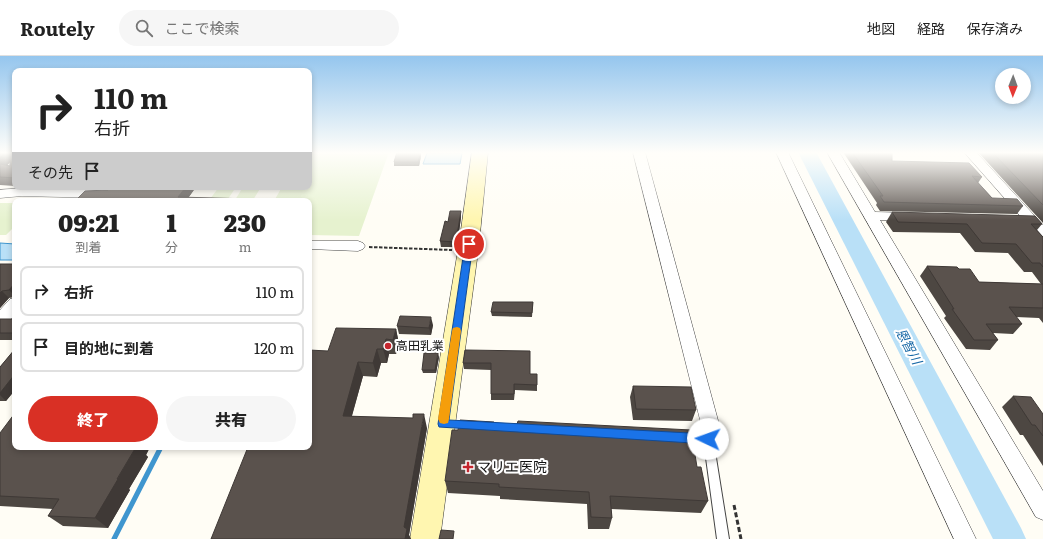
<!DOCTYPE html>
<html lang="ja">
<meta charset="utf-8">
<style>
body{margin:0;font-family:Literata,"Noto Sans JP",serif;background:#f6f6f6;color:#222;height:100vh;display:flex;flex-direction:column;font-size:15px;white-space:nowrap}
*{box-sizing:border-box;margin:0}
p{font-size:13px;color:#767676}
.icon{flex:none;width:22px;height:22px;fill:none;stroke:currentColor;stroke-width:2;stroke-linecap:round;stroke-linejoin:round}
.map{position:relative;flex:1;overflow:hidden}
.sheet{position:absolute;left:12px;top:142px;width:300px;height:252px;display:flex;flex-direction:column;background:#fff;border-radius:8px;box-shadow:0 2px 6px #0003}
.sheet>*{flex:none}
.banner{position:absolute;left:12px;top:12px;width:300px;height:122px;border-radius:8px;box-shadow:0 2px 6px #0003;background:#fff;color:#222;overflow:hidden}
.needle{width:26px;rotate:181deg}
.controls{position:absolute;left:995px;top:12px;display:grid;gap:8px}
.controls a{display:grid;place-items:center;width:36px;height:36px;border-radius:50%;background:#fff;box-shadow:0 2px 6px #0003;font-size:20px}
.pin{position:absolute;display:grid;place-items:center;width:34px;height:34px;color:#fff;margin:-17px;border:2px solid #fff;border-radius:50%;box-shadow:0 1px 4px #0007}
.me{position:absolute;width:44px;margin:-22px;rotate:273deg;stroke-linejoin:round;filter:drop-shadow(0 0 3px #0008)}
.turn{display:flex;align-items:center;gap:14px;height:84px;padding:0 16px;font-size:18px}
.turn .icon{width:52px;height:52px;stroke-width:2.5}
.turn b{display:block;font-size:28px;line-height:34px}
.then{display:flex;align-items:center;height:38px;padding:0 16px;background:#0003;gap:8px;font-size:15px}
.eta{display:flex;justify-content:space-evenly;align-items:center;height:68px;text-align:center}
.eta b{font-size:24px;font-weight:800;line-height:28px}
.action{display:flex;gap:8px;margin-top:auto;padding:8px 16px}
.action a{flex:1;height:46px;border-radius:24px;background:#d93025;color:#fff;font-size:16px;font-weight:800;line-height:46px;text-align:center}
.action a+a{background:#f6f6f6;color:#222}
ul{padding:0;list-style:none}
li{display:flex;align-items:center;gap:12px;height:50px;margin:0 8px 6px;padding:0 8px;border:2px solid #e0e0e0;border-radius:8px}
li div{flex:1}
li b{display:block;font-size:15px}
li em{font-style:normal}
header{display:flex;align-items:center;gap:24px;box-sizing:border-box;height:56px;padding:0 20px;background:#fff;border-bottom:1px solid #e0e0e0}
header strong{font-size:19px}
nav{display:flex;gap:22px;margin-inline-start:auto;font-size:14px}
.search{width:280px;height:36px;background:#f6f6f6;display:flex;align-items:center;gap:10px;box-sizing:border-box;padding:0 14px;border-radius:22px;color:#767676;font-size:15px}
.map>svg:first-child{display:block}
.pitch{fill:#e6f2cf}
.water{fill:#b9e0f7;stroke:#3f96cf}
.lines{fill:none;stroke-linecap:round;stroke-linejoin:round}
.stream{stroke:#3f96cf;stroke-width:5}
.river{fill:#b9e0f7;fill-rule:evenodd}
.lane-casing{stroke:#444;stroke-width:2}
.street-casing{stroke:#444;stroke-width:1}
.secondary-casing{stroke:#333;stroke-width:1}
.path-far1{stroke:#333;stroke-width:2;stroke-dasharray:3.5 1.5;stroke-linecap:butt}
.path{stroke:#333;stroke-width:3;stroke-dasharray:5 2.5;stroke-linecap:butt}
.lane{fill:#fff;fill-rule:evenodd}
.street{fill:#fff;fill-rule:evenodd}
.secondary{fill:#fff6b0;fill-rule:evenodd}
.wall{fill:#4d4742;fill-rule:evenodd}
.shaded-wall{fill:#3f3936}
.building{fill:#5a524d;stroke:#3f3936}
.route{fill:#1a73e8;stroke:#114b97}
.slow{fill:#f59e0b}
.poi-dot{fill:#c4262e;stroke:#fff;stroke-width:1.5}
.labels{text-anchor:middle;stroke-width:4;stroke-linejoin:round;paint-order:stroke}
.poi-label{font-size:12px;fill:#111;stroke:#fff;text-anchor:start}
.water-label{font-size:13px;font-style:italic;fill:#1768a6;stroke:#fff}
.near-poi-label{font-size:14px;fill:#111;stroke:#fff;text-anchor:start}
</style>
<header>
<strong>Routely</strong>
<div class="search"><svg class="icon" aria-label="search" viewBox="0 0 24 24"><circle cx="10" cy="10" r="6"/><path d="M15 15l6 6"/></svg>ここで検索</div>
<nav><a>地図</a><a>経路</a><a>保存済み</a></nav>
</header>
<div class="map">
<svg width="1043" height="483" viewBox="0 0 1043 483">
<rect width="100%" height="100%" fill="#fffdf5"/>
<path class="pitch" d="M309 96H389L359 180 309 179V145H274L282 131H309Z
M219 131H236L228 143H210Z
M243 131H261L253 144H235Z
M0 147H15V170L6 179H0Z"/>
<path class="water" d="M427 97H462L460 108H423Z
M0 187 15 188V204H0Z"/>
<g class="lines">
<path class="stream" d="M114 483 161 391"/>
<path class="river" d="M798 96H816L1021 472 1026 483H993Z"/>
<defs>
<path id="lane" d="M682 377 708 379 711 380 713 383 729 483H717L704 387 679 384 677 381 679 378Z"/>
<path id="street" d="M633 96H645L719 368 717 383 715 389 708 391 701 389 699 383 701 368Z
M776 96H788L976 483H954Z
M827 96H839L875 156 910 157 915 158 916 161 915 164 910 165 880 164 1043 435V464L1036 461Z
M964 96H976L1043 169V181L1038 180Z
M22 132 102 134 106 135 108 138 106 141 102 142 22 140 0 142V134Z
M309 185H358L363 187 365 190 363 193 358 195 309 193Z
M15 242C15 255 15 266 0 271V254L10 243Z"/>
<path id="secondary" d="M472 96H488L479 188 440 483H410L459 188Z"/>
</defs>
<use href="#lane" class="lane-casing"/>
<use href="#street" class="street-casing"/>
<use href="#secondary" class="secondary-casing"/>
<path class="path-far1" d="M369 191 452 194"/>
<path class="path" d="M734 449 741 483"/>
<use href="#lane" class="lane"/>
<use href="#street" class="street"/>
<use href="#secondary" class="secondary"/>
</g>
<path class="wall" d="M0 96H15V130L0 129ZM10 106V110L7 109Z
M421 96V100L419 110H394V106Z
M843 96H892V105L982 121 978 127 992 142 1023 150 1017 158 880 155 876 149 877 147Z
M978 96H1043V167Z
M46 131H196L188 142 251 145H76V144L108 134 109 133Z
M461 155V161L457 191H441L440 185 448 166Z
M892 156 1042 168 1037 174 1043 181V267L1039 262 1016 261 1022 268 1013 278 993 277 998 284 990 294 966 293 944 262 946 260 920 220 927 210 959 213 979 226 1041 228 1032 216H1024L1008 197 975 196 960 177 893 176 886 166Z
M0 208H15V241L9 242 0 252Z
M533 246 532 261 492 260 491 256Z
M0 263H15V284H0Z
M433 269 431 279 399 278 397 270Z
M396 273 399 288 396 298H389L387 307H381L377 321 363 320 352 360 427 372 409 479 411 483H211L328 295Z
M15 293V334L6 345H0V311Z
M465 294 530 318H537V335L515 334 514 344H491V314L464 313 463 307Z
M439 301 436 317H423L422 314Z
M633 330 696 354 692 365 633 364 630 341Z
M1013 340 1043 358V410L1023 379H1020L1002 351Z
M494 366V368L697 411 708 445 701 457 611 453 612 462 609 473H588L587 448 500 443V440L448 437 445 425Z
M0 377 15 391H150L146 399 148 401 129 433 130 434 108 472 63 470 48 460 53 453 0 450Z"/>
<path class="shaded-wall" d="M10 96 11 105 4 113 0 108V102L5 97Z
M421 96V100L419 110 418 106Z
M186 131H196L186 145 178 141Z
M461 155V161L457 191 456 186Z
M15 227V240L9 234Z
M2 235 9 242 0 252V237Z
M431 261 433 269 431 279 429 272Z
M396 273 399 288 396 298 393 284Z
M386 283 389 298 387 307 383 293Z
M377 293 381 307 377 321 373 307Z
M438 297 439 301 436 317 435 314Z
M358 306 363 320 348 373 343 360Z
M15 318V334L6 345 0 339V337Z
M424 358 427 372 409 479 411 483H405L404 471Z
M136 391H150L146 399 148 401 129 433 130 434 108 472 95 462Z"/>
<path class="building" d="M0 96H10L5 97 0 102Z
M10 96H15V122L0 121V108L10 110Z
M397 96H421L418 106H394Z
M852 96H892V105L969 107 982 121 972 120 992 142 1017 143 1023 150 884 146 880 140H883Z
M992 96H1043V149Z
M110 131H186L178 141 251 143 249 145 76 144 85 135 108 134Z
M450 155H461L456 186 440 185 445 165 448 166Z
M892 156 1035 160 1042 168H1031L1043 181V211L1040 207H1032L1016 188 982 187 967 168 898 166Z
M0 208H15V227L9 234 2 235 0 237Z
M927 210 957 211 959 213H970L979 226 1043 228V252L1009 251 1022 268H986L998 284H974L952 253H954Z
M493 246H533L532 257 491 256Z
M400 260 431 261 429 272 397 270Z
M0 263H15V277H0Z
M336 272 396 273 393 284 386 283 383 293H377L373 307 358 306 343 360 413 362V358H424L404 471 407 473 405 483H211L248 391H309V294L328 295Z
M15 293V318L0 337V311Z
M465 294 530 295V318H537V329L514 328V338H491V307H463Z
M424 297H438L435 314H422Z
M633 330 691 331 696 354 636 353Z
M1013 340 1031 341 1043 358V380L1035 369H1032Z
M15 357V391H136L117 423H118L95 462 48 460 59 443 0 440V377Z
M460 364 494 366V368H517L518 365 691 374 697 411H701L708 445 610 440 612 462 591 461 589 436 499 431V428L445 425 452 374H458Z
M441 474 454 475 453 483H439Z"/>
<linearGradient id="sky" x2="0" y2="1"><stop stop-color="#95c6ee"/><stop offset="0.59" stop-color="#fffefa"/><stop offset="1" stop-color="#fffefa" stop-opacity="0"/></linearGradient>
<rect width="1043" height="164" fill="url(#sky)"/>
<path class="route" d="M469 185 473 188 449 364 708 378 712 379 713 383 712 386 708 388 439 371 438 368 465 188Z"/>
<path class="slow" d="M457 271 460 272 461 275 449 363 448 367 444 368 440 367 438 363 452 275 453 272Z"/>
<g class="poi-dot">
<circle cx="388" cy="290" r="4"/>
<path d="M466 405h4v4h4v4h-4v4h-4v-4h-4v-4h4z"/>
</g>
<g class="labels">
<g class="poi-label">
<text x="396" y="294">高田乳業</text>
</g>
<g class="water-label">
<text transform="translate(909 290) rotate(62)" y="5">恩智川</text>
</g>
<g class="near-poi-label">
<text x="477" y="416">マリエ医院</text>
</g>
</g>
</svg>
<div class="controls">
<a><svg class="needle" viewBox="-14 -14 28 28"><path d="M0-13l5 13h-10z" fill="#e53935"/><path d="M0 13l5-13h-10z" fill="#767676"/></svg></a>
</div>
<div class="pin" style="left:469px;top:188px;background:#d93025"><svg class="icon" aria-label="arrive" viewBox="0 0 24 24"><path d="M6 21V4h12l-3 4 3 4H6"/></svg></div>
<svg class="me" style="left:708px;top:383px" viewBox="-20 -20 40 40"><circle r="19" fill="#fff"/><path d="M0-13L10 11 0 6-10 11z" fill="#1a73e8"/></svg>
<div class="banner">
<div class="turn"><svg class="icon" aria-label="right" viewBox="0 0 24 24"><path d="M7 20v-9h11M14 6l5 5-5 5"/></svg><div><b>110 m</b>右折</div></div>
<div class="then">その先<svg class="icon" aria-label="arrive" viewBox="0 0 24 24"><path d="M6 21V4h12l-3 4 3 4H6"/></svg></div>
</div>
<section class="sheet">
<div class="eta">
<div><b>09:21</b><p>到着</p></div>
<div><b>1</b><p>分</p></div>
<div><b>230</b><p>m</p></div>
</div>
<ul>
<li><svg class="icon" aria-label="right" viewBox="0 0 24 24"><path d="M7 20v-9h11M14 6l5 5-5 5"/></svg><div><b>右折</b></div><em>110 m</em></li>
<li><svg class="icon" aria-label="arrive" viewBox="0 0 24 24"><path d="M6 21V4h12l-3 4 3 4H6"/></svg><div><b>目的地に到着</b></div><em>120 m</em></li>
</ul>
<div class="action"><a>終了</a><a>共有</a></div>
</section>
</div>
